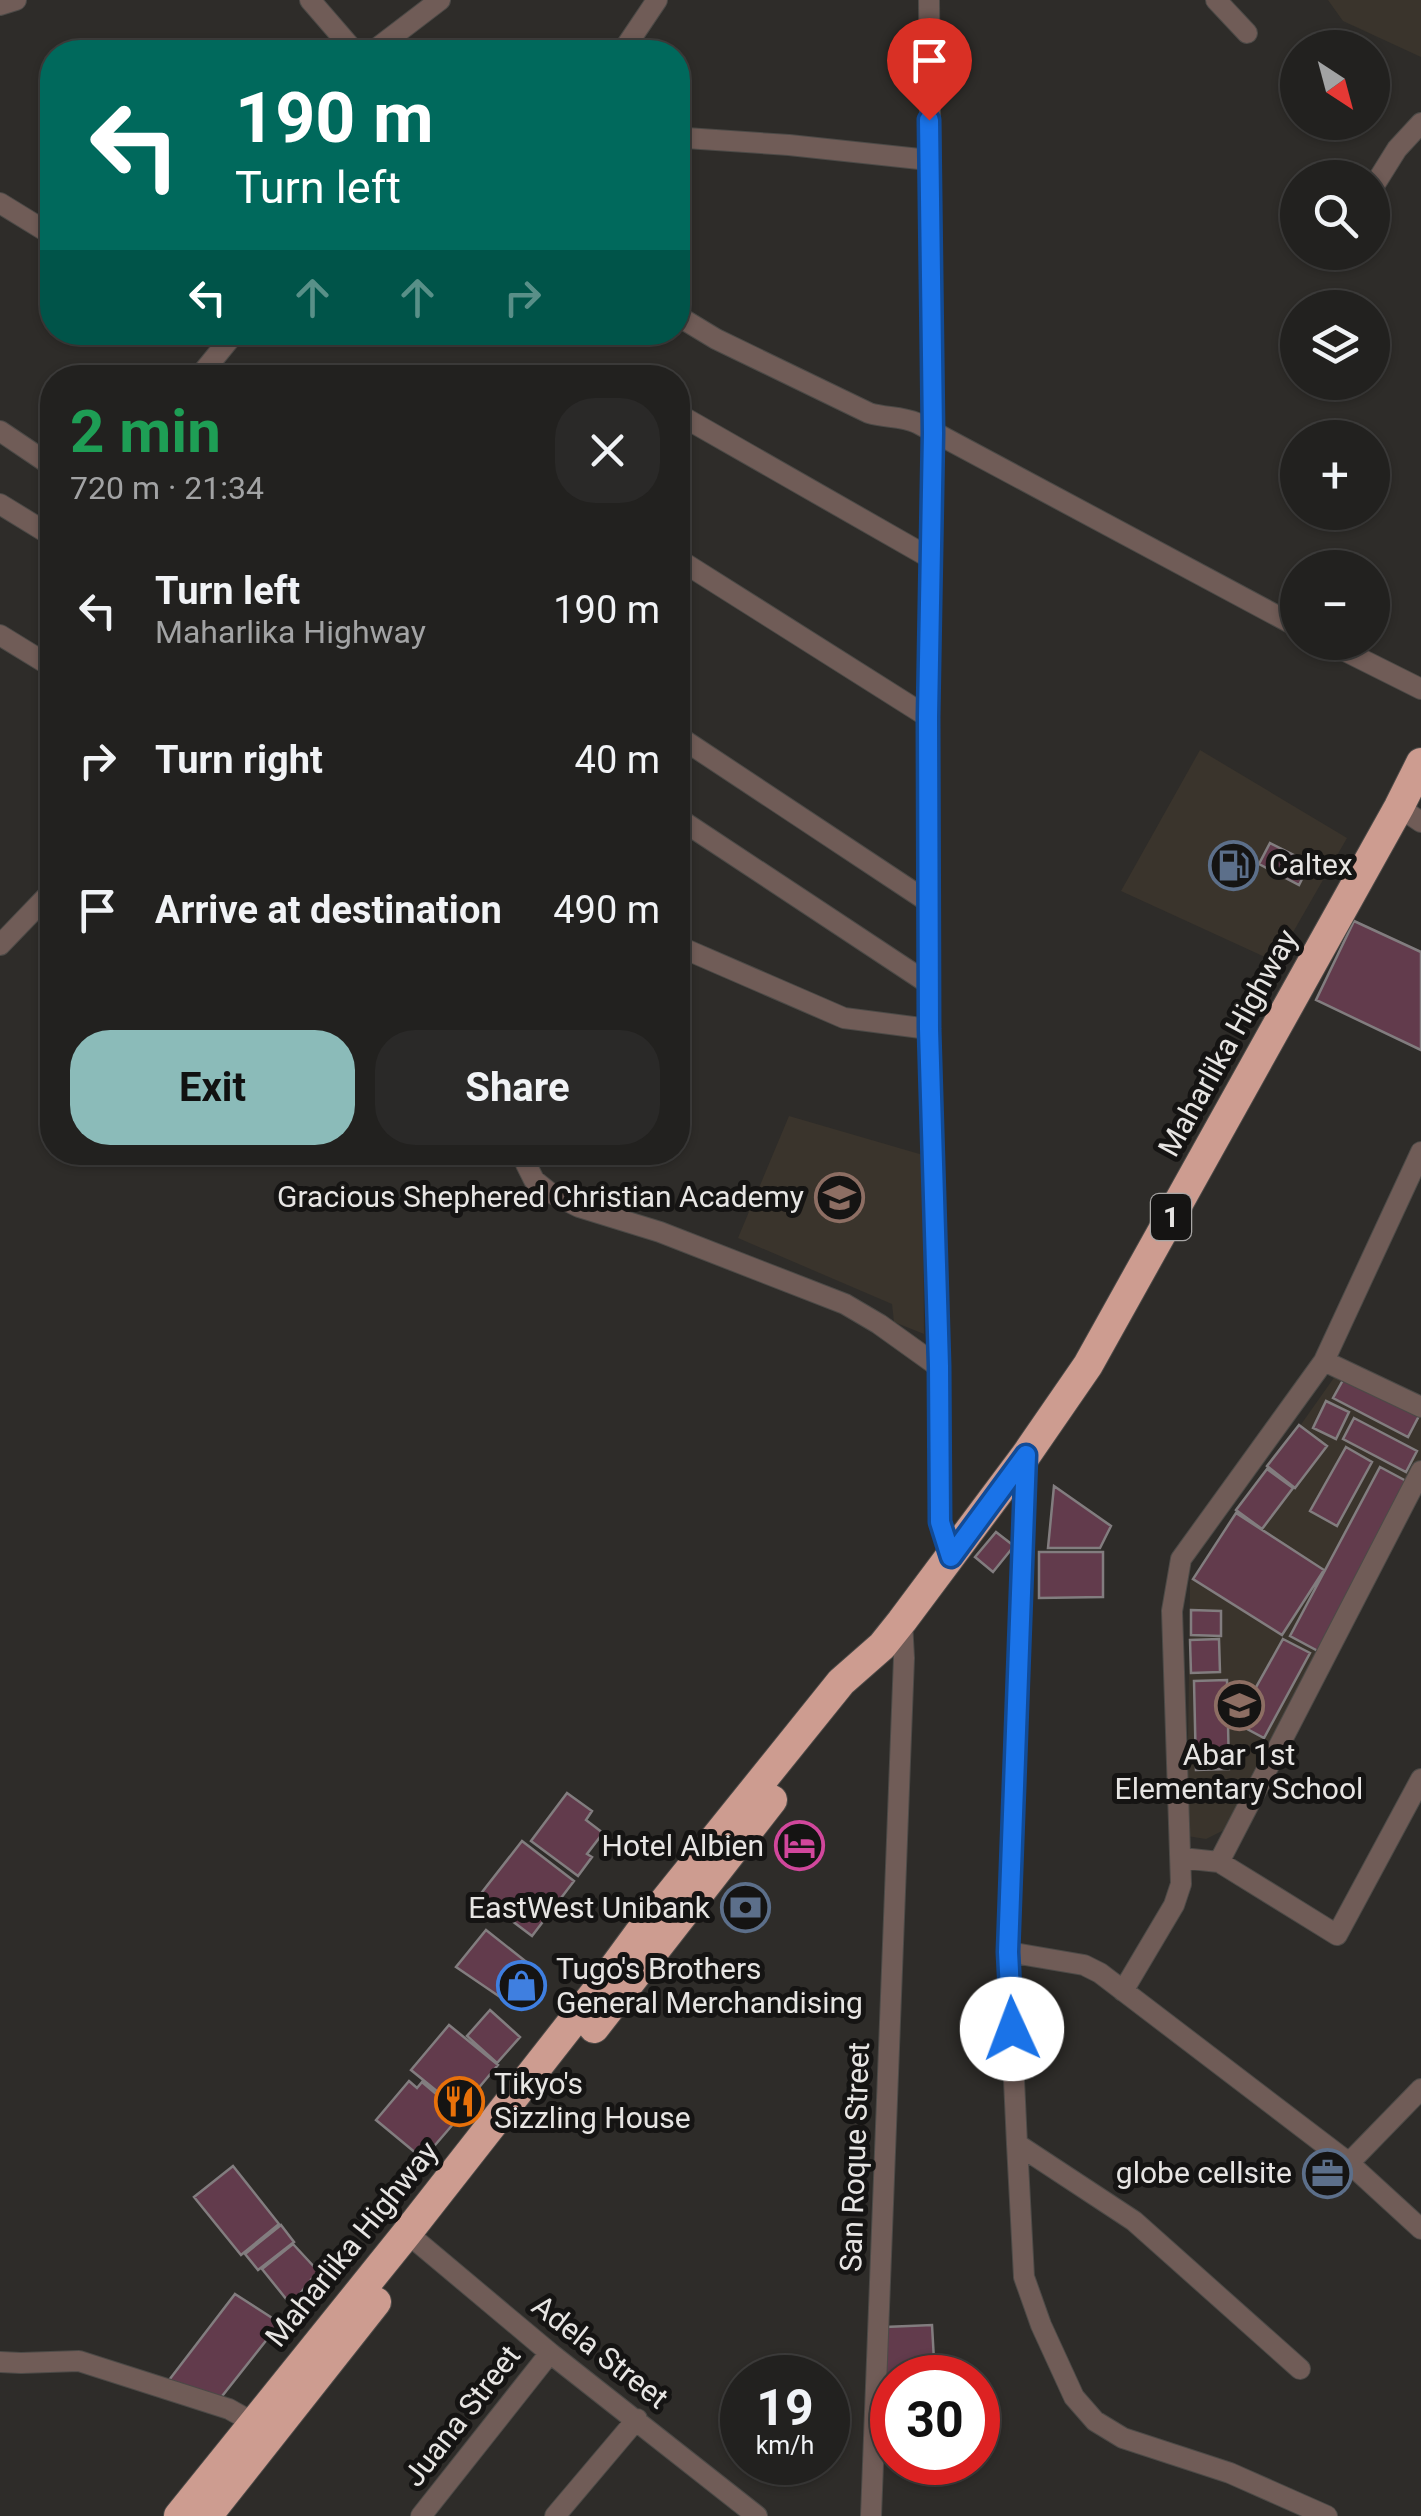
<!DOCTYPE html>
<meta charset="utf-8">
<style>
body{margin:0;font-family:Roboto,sans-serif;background:#2a2928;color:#f1f3f6;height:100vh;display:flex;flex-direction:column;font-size:38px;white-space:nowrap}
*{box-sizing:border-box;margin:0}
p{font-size:32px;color:#a2a3a4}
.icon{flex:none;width:55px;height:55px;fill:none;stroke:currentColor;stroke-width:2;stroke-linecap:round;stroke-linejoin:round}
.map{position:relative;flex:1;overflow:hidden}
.sheet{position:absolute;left:40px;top:365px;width:650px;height:800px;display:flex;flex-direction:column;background:#22211f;border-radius:40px;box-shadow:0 2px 8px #0004,0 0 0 2px #3f3e3d}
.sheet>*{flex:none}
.banner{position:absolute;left:40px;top:40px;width:650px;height:305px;border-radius:40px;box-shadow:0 2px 8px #0004,0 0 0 2px #3f3e3d;background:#00695c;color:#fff;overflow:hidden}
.needle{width:65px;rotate:144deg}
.fabs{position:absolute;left:1280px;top:30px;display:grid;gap:20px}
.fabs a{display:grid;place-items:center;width:110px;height:110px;border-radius:50%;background:#22211f;box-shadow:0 2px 8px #0004,0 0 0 2px #3f3e3d;font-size:50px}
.speed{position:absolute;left:720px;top:2355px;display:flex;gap:20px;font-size:50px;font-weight:700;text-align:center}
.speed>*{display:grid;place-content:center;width:130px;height:130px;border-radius:50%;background:#22211f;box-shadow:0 2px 8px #0004,0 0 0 2px #3f3e3d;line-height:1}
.speed small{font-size:25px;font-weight:400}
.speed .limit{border:15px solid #d22;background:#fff;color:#111}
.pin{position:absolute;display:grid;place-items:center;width:85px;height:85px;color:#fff;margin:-102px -42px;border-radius:50% 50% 50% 0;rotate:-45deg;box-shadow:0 0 10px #0007}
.pin .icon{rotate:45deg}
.me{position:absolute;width:110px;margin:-55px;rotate:358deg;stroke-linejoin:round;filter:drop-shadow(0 0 8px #0008)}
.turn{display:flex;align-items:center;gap:35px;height:210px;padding:0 30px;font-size:45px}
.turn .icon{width:130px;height:130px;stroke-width:2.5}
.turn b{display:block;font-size:70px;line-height:85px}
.lanes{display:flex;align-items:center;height:95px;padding:0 30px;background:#0003;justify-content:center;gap:50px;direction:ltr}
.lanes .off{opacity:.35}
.round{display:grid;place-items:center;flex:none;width:105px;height:105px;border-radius:40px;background:#2a2928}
.headline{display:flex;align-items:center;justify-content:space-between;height:170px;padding:0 30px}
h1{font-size:60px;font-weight:700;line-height:75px;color:#1e9e55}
.primary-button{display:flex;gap:20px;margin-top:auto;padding:20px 30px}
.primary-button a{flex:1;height:115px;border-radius:40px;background:#8bbbb9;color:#111;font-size:40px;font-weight:700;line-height:115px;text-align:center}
.primary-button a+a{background:#2a2928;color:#f1f3f6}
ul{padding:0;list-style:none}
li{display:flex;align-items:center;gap:30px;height:150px;padding:0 30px}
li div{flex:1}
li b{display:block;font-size:38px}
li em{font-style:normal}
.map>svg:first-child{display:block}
.built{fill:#3a342c}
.building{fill:#623b4c;stroke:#827d7f;stroke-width:2.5}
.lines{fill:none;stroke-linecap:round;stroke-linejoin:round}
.minor-casing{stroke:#4c4a47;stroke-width:22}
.highway-casing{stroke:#4c4a47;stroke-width:32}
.minor{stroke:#705c57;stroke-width:20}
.highway{stroke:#cd9c90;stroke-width:30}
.route-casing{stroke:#114b97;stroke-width:25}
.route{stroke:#1a73e8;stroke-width:18}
.labels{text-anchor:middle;stroke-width:10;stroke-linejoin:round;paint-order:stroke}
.shield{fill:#151413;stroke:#a8a6a5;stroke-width:2.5}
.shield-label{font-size:28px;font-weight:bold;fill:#e7e5e3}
.poi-label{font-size:30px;fill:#e7e5e3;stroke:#151413;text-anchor:end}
.street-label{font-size:30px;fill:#e7e5e3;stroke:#151413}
</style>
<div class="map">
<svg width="1421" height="2516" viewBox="0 0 1421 2516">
<rect width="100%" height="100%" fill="#2e2c29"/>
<path class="built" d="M1328 0H1421V57L1343 21Z
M1200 750 1347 838 1276 962 1121 891Z
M789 1116 923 1155 924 1334 894 1322 892 1304 738 1238Z
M1338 1372 1421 1413V1461L1224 1830 1206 1839 1187 1836 1190 1582Z"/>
<path class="building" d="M1270 843 1310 863 1299 885 1259 864Z
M1354 921 1421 952V1050L1316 1000Z
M1347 1373 1421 1412 1408 1437 1333 1398Z
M1326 1401 1349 1412 1336 1439 1313 1428Z
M1354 1418 1417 1451 1406 1472 1343 1439Z
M1299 1425 1327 1446 1295 1488 1267 1466Z
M1346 1447 1372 1462 1337 1526 1310 1511Z
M1380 1467 1408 1482 1318 1651 1290 1636Z
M1267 1469 1293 1488 1262 1529 1236 1510Z
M1054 1486 1111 1526 1100 1548H1048Z
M1236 1513 1324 1570 1282 1635 1193 1579Z
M996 1532 1014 1546 993 1572 975 1557Z
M1039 1552H1103V1597L1039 1598Z
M1191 1610 1221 1611V1636L1191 1635Z
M1219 1639 1220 1672 1191 1673 1190 1640Z
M1283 1639 1310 1653 1264 1738 1236 1723Z
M1227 1680 1229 1769 1196 1770 1194 1681Z
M567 1793 592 1811 586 1820 603 1833 587 1854 592 1857 578 1876 531 1841Z
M522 1841 574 1881 532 1936 479 1896Z
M486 1930 539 1972 512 2005 456 1967Z
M490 2010 520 2037 497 2063 467 2036Z
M449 2025 498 2065 460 2110 411 2070Z
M409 2081 417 2088 422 2082 461 2115 423 2159 376 2120Z
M233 2166 279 2224 241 2255 194 2197Z
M281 2225 294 2242 258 2270 245 2254Z
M293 2244 318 2271 291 2305 262 2269Z
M235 2294 280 2323 219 2400 166 2384Z
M932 2325 935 2378H892V2430H884L885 2327Z"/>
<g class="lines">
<defs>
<path id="minor" d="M310 0 355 52
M929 0 933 433 928 717 929 1029 939 1367 941 1522 951 1557
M1216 0 1247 33
M0 5 16 0
M372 52 440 0
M622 52 657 0
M678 131 686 138 789 145 929 160
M1372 189 1397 149 1421 123
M0 203 52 235
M678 316 716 339 869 413C885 418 901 416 917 423L1298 627
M198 378 229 340 216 332
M678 414 932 559
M0 431 52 466
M0 504 52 536
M678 559 928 717
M0 635 52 667
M1327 642 1421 689
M678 736 927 901
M1399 807 1421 822
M678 818 929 984
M0 945 52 891
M678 946 844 1018 929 1029
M524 1152 526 1164 534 1180 549 1192 579 1207 660 1232 845 1304 879 1324 939 1367
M1324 1361 1421 1407
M1025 1459 1008 1952 1017 2144 1134 2221 1300 2369
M1182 1858 1219 1862 1337 1935 1421 1779
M1219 1862 1421 1471
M1008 1952 1084 1965 1100 1973 1349 2163 1421 2229
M1123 1991 1174 1905 1181 1884 1172 1611 1181 1559 1324 1361 1421 1152
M1017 2144 1024 2277 1041 2325 1074 2397 1095 2421 1123 2438 1230 2473 1327 2516
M1349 2163 1421 2089
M407 2233 550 2353 757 2516
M0 2362 21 2363 79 2361 229 2409 254 2423
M421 2516 550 2353
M555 2516 637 2419
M871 2516 904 1658 902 1621"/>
<path id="highway" d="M594 2028 772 1800
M179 2516 407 2233 599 1988 643 1928 841 1682 882 1646 902 1621 1026 1455 1088 1365 1399 807 1421 763
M207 2516 376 2302"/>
</defs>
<use href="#minor" class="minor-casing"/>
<use href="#highway" class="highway-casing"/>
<use href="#minor" class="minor"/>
<use href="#highway" class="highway"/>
</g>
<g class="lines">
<defs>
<path id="route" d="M929 120 933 433 928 717 929 1029 939 1366 940 1522 951 1557 1026 1455 1008 1952 1012 2029"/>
</defs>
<use href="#route" class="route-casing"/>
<use href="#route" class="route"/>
</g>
<defs>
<symbol id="fuel-ring" viewBox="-11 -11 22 22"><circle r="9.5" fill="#151413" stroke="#5c6f8a" stroke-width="1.5"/><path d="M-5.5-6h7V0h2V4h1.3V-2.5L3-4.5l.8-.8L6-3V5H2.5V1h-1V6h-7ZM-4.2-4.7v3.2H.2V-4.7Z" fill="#5c6f8a"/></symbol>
<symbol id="school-ring" viewBox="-11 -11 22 22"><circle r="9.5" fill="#151413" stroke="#8d6e63" stroke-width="1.5"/><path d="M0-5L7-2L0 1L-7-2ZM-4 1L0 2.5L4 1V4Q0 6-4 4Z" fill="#8d6e63"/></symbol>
<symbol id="hotel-ring" viewBox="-11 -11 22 22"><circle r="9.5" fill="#151413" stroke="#d1479c" stroke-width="1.5"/><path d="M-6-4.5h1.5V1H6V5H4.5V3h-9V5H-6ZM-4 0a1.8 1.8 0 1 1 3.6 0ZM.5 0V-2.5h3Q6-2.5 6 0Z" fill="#d1479c"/></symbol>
<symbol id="bank-ring" viewBox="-11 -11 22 22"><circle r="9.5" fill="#151413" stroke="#5c6f8a" stroke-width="1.5"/><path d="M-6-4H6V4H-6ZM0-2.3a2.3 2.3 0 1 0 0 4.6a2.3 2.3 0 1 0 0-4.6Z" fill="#5c6f8a"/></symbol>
<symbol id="shop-ring" viewBox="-11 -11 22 22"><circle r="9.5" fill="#151413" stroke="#3f7fe0" stroke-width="1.5"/><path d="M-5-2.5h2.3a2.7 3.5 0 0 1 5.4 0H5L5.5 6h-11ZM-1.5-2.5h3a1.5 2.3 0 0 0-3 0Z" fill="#3f7fe0"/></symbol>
<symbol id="restaurant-ring" viewBox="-11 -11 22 22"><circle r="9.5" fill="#151413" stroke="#e8710a" stroke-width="1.5"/><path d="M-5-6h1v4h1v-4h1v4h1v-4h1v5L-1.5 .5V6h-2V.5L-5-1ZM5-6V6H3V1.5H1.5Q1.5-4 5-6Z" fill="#e8710a"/></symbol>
<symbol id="office-ring" viewBox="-11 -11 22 22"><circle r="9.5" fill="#151413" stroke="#5c6f8a" stroke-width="1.5"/><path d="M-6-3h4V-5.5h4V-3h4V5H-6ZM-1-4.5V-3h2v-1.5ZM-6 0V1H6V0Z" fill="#5c6f8a"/></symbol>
</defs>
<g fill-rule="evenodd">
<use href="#fuel-ring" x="1206" y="838" width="55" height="55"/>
<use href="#school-ring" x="812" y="1170" width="55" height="55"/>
<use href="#school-ring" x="1212" y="1678" width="55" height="55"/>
<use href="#hotel-ring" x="772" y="1818" width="55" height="55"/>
<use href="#bank-ring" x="718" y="1880" width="55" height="55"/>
<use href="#shop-ring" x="494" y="1958" width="55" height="55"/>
<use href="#restaurant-ring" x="432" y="2074" width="55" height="55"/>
<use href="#office-ring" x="1300" y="2146" width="55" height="55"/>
</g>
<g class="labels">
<rect class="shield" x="1151" y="1194" width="40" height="46" rx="8"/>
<g class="shield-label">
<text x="1171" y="1227">1</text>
</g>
<g class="poi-label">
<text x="1269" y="875" text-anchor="start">Caltex</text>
<text x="804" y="1207">Gracious Shephered Christian Academy</text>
<text x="1239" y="1765" text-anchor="middle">Abar 1st<tspan x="1239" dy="34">Elementary School</tspan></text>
<text x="764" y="1856">Hotel Albien</text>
<text x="710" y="1918">EastWest Unibank</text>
<text x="556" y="1979" text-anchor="start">Tugo's Brothers<tspan x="556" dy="34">General Merchandising</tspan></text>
<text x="494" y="2094" text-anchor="start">Tikyo's<tspan x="494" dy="34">Sizzling House</tspan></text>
<text x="1292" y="2183">globe cellsite</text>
</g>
<g class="street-label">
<text transform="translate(1228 1043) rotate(-61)" y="10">Maharlika Highway</text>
<text transform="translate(855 2157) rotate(-88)" y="10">San Roque Street</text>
<text transform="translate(352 2244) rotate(-51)" y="10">Maharlika Highway</text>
<text transform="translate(600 2352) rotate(38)" y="10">Adela Street</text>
<text transform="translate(462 2416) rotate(-52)" y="10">Juana Street</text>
</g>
</g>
</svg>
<div class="fabs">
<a><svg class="needle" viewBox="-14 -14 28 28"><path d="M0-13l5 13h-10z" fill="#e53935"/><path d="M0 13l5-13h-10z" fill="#a2a3a4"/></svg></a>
<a><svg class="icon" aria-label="search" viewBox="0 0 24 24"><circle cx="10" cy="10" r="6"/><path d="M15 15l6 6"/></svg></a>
<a><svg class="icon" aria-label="layers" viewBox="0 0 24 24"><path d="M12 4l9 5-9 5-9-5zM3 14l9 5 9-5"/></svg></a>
<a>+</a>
<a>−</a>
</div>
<div class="speed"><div>19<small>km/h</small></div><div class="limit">30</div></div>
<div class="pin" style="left:929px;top:120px;background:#d93025"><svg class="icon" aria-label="arrive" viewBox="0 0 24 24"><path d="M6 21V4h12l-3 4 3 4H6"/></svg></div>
<svg class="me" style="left:1012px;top:2029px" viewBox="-20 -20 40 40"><circle r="19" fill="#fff"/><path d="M0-13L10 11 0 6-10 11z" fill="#1a73e8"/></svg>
<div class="banner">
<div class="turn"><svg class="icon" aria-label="left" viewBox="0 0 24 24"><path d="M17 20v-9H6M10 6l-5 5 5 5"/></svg><div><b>190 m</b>Turn left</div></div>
<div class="lanes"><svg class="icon" aria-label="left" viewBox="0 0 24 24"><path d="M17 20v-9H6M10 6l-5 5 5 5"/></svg><svg class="icon off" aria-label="ahead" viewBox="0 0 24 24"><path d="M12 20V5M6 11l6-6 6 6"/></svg><svg class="icon off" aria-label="ahead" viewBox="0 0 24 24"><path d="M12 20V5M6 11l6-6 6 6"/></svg><svg class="icon off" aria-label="right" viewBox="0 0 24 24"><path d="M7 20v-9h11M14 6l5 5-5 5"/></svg></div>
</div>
<section class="sheet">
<div class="headline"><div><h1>2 min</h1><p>720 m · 21:34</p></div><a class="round"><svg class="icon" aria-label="close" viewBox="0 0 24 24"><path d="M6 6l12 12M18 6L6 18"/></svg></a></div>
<ul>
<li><svg class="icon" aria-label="left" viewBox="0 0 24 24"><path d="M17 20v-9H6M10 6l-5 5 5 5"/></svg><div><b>Turn left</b><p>Maharlika Highway</p></div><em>190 m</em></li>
<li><svg class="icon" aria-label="right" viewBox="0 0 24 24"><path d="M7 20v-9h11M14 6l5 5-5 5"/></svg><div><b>Turn right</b></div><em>40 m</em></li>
<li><svg class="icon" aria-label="arrive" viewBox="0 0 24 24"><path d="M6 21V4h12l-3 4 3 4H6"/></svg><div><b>Arrive at destination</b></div><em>490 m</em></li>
</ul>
<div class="primary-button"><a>Exit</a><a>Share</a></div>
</section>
</div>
